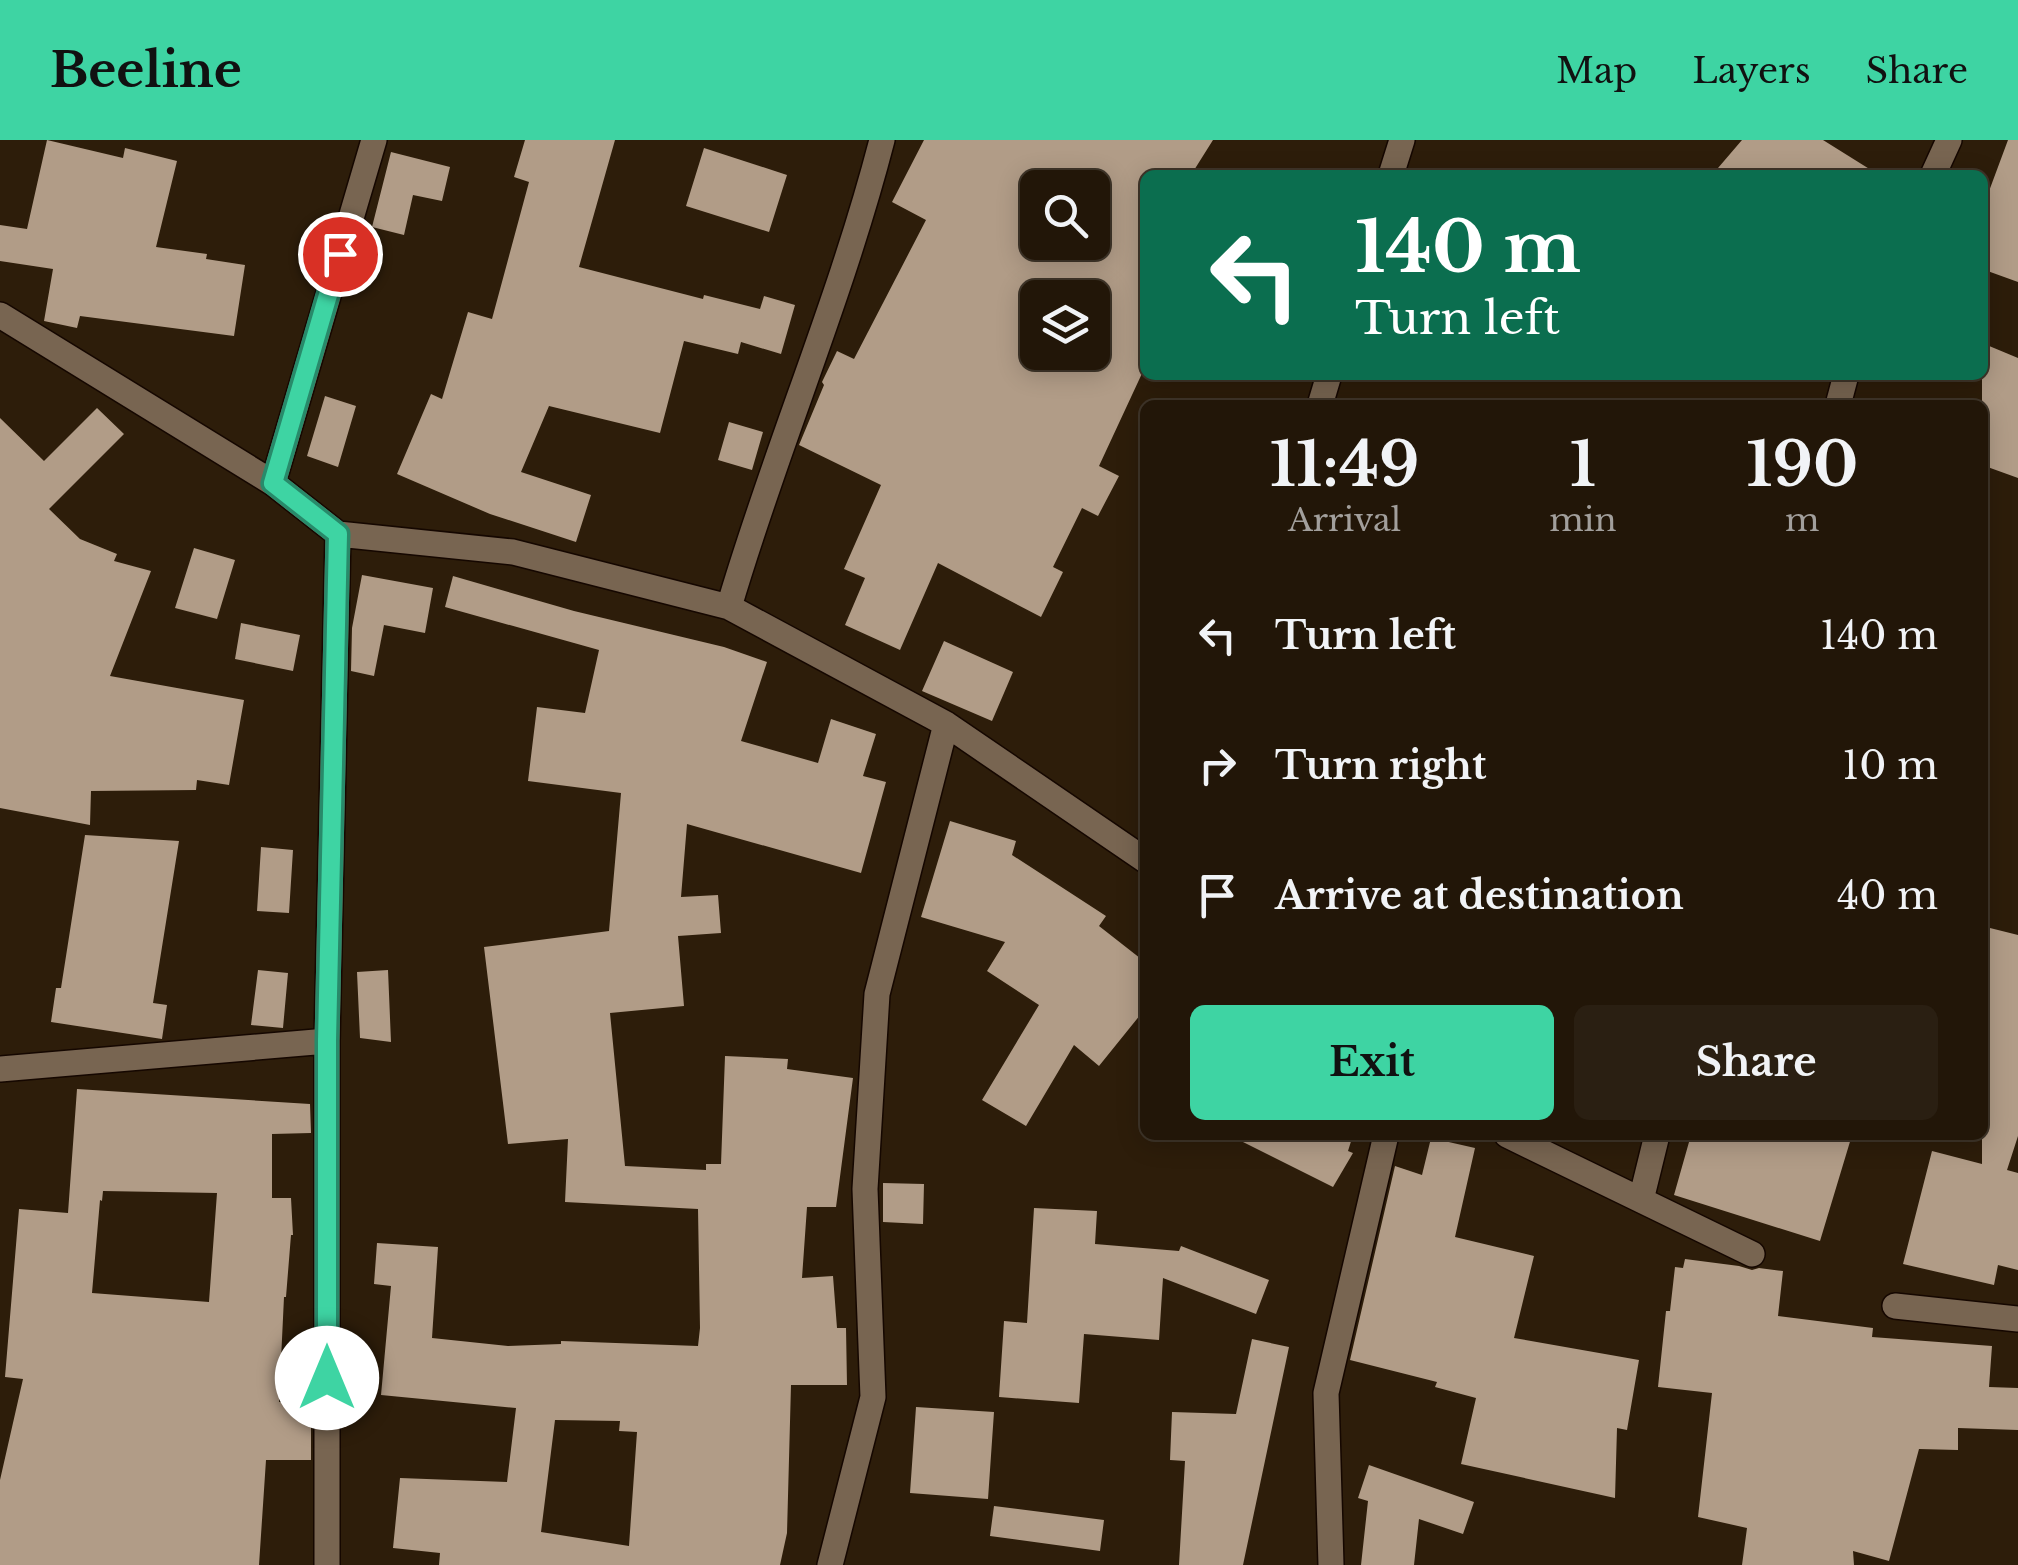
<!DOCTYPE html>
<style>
body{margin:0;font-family:"Libre Baskerville",serif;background:#2a1f12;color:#f1f3f6;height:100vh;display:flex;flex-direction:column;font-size:38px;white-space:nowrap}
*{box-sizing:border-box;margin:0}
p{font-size:32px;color:#a29f9c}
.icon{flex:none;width:55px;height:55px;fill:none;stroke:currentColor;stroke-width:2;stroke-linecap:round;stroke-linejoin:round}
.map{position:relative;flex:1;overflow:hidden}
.sheet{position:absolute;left:1140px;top:260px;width:848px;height:740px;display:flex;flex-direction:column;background:#221608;border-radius:15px;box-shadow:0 5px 25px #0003,0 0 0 2px #3f3529}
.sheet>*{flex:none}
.banner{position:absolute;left:1140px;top:30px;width:848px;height:210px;border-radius:15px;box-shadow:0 5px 25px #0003,0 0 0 2px #3f3529;background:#0b6e4f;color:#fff;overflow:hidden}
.controls{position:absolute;left:1020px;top:30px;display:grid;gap:20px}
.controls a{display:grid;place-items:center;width:90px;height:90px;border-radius:15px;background:#221608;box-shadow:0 5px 25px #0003,0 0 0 2px #3f3529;font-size:50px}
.pin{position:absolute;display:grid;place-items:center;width:85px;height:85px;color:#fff;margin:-42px;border:5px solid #fff;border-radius:50%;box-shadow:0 2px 10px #0007}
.me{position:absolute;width:110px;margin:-55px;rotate:0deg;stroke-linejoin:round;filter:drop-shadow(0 0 8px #0008)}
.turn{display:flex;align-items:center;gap:35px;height:210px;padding:0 50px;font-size:45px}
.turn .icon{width:130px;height:130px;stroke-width:2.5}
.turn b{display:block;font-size:70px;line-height:85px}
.eta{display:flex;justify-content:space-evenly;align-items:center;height:170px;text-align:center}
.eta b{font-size:60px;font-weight:700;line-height:70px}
.button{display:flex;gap:20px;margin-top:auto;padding:20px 50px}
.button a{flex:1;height:115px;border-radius:15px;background:#3ed4a3;color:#111;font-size:40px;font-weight:700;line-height:115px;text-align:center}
.button a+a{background:#2a1f12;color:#f1f3f6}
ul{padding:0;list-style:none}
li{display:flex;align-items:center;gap:30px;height:130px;padding:0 50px}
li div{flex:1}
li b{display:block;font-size:38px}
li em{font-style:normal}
header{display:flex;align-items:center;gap:60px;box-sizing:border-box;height:140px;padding:0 50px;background:#3ed4a3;color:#111}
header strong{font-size:48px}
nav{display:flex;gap:55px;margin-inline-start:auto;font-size:35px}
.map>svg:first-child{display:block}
.building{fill:#b19c87;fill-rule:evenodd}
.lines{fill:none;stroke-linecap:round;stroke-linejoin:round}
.minor-casing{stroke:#150700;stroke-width:28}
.minor{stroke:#786551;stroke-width:25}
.route-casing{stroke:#288a6a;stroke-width:25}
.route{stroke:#3ed4a3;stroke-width:18}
</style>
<header>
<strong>Beeline</strong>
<nav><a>Map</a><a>Layers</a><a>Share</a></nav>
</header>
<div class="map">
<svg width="2018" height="1425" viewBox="0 0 2018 1425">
<rect width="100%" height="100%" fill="#2d1d0a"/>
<path class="building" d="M47 0 123 18 125 8 177 21 156 107 207 114 206 119 245 125 234 196 80 176 77 188 44 181 53 129 0 121V85L27 89Z
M525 0H615L579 127 703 159 704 155 760 169 764 156 795 165 781 214 741 202 738 214 684 201 660 293 549 266 521 332 591 355 576 402 490 374 397 334 431 254 442 259 468 172 492 179 529 42 514 37Z
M924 0H1213L1191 35H1145V227L1099 326 1119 336 1098 376 1082 368 1053 427 1063 432 1041 477 938 423 900 510 845 485 865 438 844 429 881 345 799 305 824 245 822 242 837 211 854 219 926 80 892 62ZM1038 48H1092V102H1038ZM1038 158H1092V212H1038Z
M1742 0H1823L1879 35H1712Z
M2008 0H2018V142L1982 129V70Z
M704 8 787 35 769 92 686 66Z
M391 12 450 27 442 61 413 55 404 95 372 87Z
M1982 203 2018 218V338L1982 325Z
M325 256 356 266 338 327 307 316Z
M97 268 124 294 49 369 80 399 117 414 114 421 151 431 110 536 244 560 229 645 197 640 196 650 91 651 90 685 0 668V278L44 321Z
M729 282 763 292 752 330 718 320Z
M194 408 235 420 217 479 175 468Z
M362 435 433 448 425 493 384 485 374 536 351 531 352 488Z
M453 436 574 471 724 507 767 522 741 601 818 623 831 579 876 594 863 636 886 642 861 733 687 684 681 757 718 755 721 793 678 796 684 866 610 873 625 1026 706 1030V1024H721L725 916 788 919 787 929 853 938 836 1067H807L802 1138 833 1136 837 1188H846L847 1245H791L787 1393 780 1425H439L440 1413 393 1408 400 1338 507 1342 516 1268 381 1255 391 1146 374 1144 377 1103 438 1107 432 1198 508 1206 561 1204V1201L698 1206 700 1188 698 1069 565 1062 568 999 508 1004 484 807 609 791 621 653 528 641 537 567 585 573 599 510 445 467ZM555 1280 620 1281 619 1291 637 1292 629 1406 541 1392Z
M241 483 300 495 293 531 235 519Z
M944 501 1013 532 992 581 922 551Z
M950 681 1016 701 1012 715 1106 776 1099 786 1145 822V869L1099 926 1074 905 1026 986 982 960 1039 865 987 831 1005 802 921 777Z
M85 695 179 701 153 863 167 865 162 899 51 882 56 848H61Z
M261 707 293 710 289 773 257 771Z
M1982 786 2018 795V996L2007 1030 2018 1033V1130L1998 1125 1994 1145 1903 1124 1932 1011 1982 1024Z
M258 830 288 833 283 888 251 885Z
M388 830 391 902 360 898 357 832Z
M77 949 310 964 311 993 272 994V1058H291L293 1095H291L286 1157H284L279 1262H311V1320H266L259 1425H0V1340L23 1239 5 1237 19 1069 68 1073ZM103 1051 217 1053 209 1162 92 1153 100 1060 102 1061Z
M1229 995H1353L1348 1011 1353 1013 1333 1047Z
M1691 995H1852L1820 1101 1674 1055Z
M1431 998 1475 1008 1455 1097 1534 1116 1514 1198 1639 1220 1627 1290 1617 1288 1615 1358 1461 1324 1476 1258 1435 1247 1437 1242 1350 1220 1395 1026 1422 1035Z
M883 1043 924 1044 923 1084 883 1082Z
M1034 1068 1097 1071 1095 1104 1179 1111 1181 1106 1269 1140 1256 1174 1163 1138 1159 1200 1084 1194 1079 1263 999 1257 1004 1181 1027 1183Z
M1685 1119 1739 1126 1752 1130 1759 1128 1783 1131 1778 1176 1873 1188 1872 1197 1992 1206 1989 1247 2018 1248V1290L1958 1288V1310L1919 1309 1889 1421 1853 1411 1854 1425H1742L1747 1388 1698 1377 1712 1253 1658 1247 1666 1171H1670L1675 1127 1683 1128Z
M1252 1199 1289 1207 1243 1425H1179L1185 1321 1170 1320 1172 1272 1236 1274Z
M916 1267 994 1272 988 1359 910 1353Z
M1369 1325 1474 1362 1463 1394 1419 1379 1414 1425H1361L1368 1361 1358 1358Z
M994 1366 1104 1380 1100 1411 990 1396Z"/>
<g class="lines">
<defs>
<path id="minor" d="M1391 35 1402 0
M1933 35 1949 0
M0 175 273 343 338 394 513 412 729 467 946 584 1145 720
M1320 265 1329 235
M1838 265 1846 235
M273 343 374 0
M729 467C775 310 841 159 882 0
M0 929 327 901
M1507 995 1752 1114
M1641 1060 1657 995
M1895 1166 2018 1179
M327 1425V901L338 394
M830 1425 873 1257 865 1049 877 854 946 584
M1331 1425 1326 1253 1386 995"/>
</defs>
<use href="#minor" class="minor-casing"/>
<use href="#minor" class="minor"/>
</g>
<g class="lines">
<defs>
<path id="route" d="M327 1238V901L338 394 273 343 340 114"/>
</defs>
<use href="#route" class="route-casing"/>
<use href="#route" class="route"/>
</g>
</svg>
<div class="controls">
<a><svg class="icon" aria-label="search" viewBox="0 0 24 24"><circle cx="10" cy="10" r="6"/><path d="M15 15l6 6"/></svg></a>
<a><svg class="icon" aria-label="layers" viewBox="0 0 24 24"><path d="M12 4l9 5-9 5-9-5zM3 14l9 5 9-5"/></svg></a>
</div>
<div class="pin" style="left:340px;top:114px;background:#d93025"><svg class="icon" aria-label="arrive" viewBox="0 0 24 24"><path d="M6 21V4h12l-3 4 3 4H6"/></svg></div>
<svg class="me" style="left:327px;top:1238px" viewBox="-20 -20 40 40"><circle r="19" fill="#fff"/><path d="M0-13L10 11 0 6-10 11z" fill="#3ed4a3"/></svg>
<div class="banner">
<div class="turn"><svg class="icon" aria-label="left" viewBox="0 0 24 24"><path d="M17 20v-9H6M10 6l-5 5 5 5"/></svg><div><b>140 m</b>Turn left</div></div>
</div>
<section class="sheet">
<div class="eta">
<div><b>11:49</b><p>Arrival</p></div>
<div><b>1</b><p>min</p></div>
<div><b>190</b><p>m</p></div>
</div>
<ul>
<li><svg class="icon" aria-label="left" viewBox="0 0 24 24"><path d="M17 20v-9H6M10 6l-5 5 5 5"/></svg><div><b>Turn left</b></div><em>140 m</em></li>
<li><svg class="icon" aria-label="right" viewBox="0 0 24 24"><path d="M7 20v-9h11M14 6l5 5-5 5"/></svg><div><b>Turn right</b></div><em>10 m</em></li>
<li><svg class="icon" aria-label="arrive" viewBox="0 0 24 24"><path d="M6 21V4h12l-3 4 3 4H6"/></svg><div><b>Arrive at destination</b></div><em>40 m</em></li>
</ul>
<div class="button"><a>Exit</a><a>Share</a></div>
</section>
</div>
